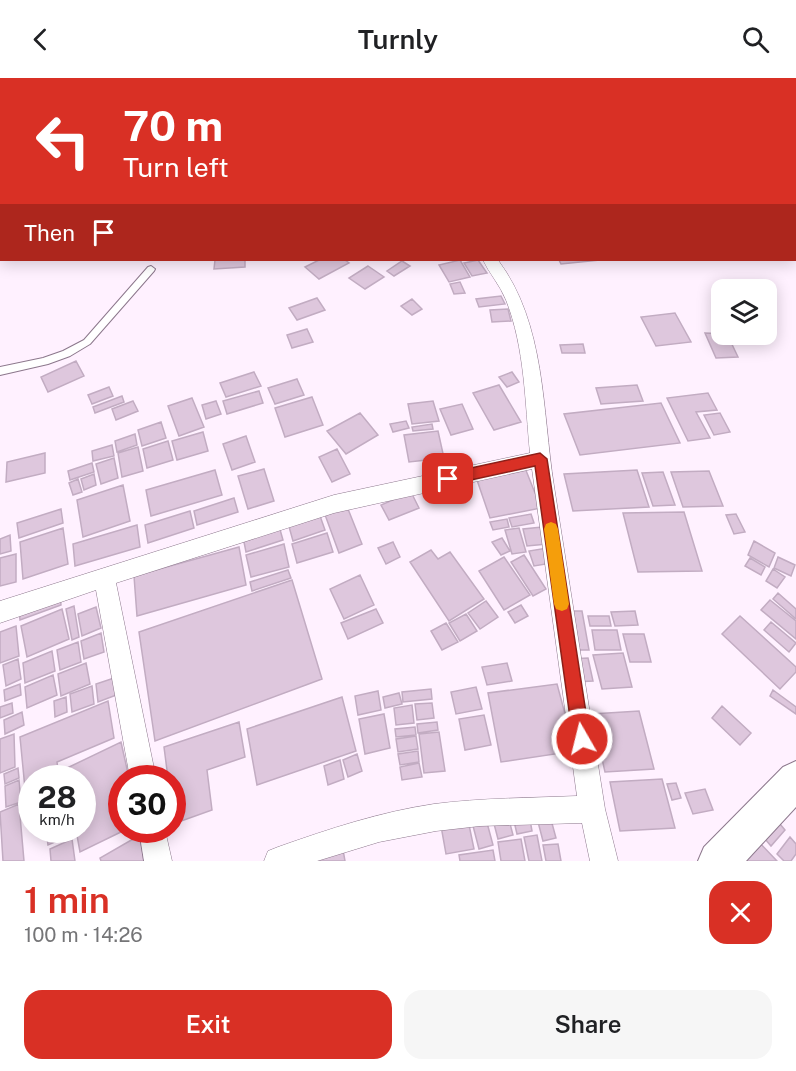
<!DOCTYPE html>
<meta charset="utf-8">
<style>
body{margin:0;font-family:"Public Sans",sans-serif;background:#f6f6f6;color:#202124;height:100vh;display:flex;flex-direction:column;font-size:22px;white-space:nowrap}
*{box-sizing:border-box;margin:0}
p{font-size:20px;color:#757577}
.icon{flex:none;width:33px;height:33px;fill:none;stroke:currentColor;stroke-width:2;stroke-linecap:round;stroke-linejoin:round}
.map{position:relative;height:783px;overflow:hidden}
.sheet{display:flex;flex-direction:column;background:#fff;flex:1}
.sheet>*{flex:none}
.guide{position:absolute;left:0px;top:0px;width:796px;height:183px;box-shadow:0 3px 15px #0003;background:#d93025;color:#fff;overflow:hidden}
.tools{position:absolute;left:711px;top:201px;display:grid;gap:12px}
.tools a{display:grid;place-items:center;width:66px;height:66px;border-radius:12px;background:#fff;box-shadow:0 3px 15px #0003;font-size:30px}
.speed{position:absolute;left:18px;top:687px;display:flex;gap:12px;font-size:30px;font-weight:700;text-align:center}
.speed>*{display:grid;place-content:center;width:78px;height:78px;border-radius:50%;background:#fff;box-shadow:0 3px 15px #0003;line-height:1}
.speed small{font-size:15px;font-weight:400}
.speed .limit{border:9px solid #d22;background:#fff;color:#111}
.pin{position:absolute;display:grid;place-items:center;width:51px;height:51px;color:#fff;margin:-26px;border-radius:12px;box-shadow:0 3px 9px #0006}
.me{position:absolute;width:66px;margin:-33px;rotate:352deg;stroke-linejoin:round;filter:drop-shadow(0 0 4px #0008)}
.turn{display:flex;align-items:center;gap:21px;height:126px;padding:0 24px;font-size:27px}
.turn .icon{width:78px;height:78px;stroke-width:2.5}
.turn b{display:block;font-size:42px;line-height:51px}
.then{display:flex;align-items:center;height:57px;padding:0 24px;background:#0003;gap:12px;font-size:22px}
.round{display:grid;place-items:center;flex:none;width:63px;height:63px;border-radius:18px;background:#f6f6f6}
.head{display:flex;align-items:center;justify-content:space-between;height:102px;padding:0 24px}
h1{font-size:36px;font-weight:600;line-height:45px;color:#d93025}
.action{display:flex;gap:12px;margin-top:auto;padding:12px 24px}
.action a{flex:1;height:69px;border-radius:18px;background:#d93025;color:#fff;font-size:24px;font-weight:600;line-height:69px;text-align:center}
.action a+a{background:#f6f6f6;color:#202124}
header{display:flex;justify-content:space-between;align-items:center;height:78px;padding:0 24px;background:#fff;font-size:27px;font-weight:600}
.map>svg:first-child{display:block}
.building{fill:#dec7dd;stroke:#c2acc2;stroke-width:1.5}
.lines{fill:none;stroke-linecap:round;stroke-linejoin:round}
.lane-casing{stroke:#8c778c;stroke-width:2}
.street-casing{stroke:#8c778c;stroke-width:1}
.secondary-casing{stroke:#8c778c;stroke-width:2}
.lane{fill:#fff;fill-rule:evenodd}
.street{fill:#fff;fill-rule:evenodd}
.secondary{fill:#fff;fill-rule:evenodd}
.route{fill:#d93025;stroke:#8d1f18;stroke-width:1.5}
.slow{fill:#f59e0b}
</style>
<header><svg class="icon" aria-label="back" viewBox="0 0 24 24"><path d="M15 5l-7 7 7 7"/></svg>Turnly<svg class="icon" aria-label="search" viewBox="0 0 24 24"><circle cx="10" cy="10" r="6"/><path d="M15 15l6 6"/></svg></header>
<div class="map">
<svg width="796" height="783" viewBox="0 0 796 783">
<rect width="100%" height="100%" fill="#fff1ff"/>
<path class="building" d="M215 182H245V189L214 191Z
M319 182H345L349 185 319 201 305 189Z
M460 182 470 199 449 204 439 187Z
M478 182 487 195 472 198 464 185Z
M559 182H600L561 186Z
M402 183 410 188 394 198 387 193Z
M368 188 384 199 365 211 349 200Z
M460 204 465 215 454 216 450 206Z
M501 218 505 226 479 229 476 221Z
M317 220 325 232 297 242 289 230Z
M412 221 422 231 412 237 401 228Z
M508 231 511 243 492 244 490 232Z
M675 235 691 264 656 268 641 239Z
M307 251 313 264 292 270 287 257Z
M705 255 727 256 738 279 716 280Z
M583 266 585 275H562L560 267Z
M76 283 84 298 48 314 41 299Z
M254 294 261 308 226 319 220 305Z
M512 294 519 304 507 309 499 299Z
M297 301 304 317 275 326 268 310Z
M499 307 521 344 494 352 473 315Z
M637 307 643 323 601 326 596 310Z
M109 309 113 318 92 326 88 317Z
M259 313 263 325 227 336 223 323Z
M708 315 717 332 696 334 710 360 688 363 667 320Z
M122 318 124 324 95 335 93 329Z
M312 319 323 347 285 359 275 330Z
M192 320 204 349 179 358 168 328Z
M133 323 138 333 116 342 112 331Z
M216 323 221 336 206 341 202 327Z
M433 323 439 343 412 346 408 326Z
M661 325 680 365 580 377 564 336Z
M462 326 473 351 451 357 440 331Z
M360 335 378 357 346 376 327 353Z
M720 335 730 354 714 357 704 337Z
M406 343 409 350 393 354 390 346Z
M161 344 166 360 142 368 138 352Z
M432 346 433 351 413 353 412 349Z
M438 353 444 380 409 384 404 357Z
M203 354 208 373 177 382 172 363Z
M135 356 137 367 117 374 115 363Z
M246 358 255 384 232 392 223 366Z
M168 363 173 382 147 390 143 371Z
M112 367 114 378 93 383 92 373Z
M138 369 143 393 122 399 118 375Z
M337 371 350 396 332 404 319 379Z
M45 375V395L6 404 7 384Z
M114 380 118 400 101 406 96 386Z
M92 385 94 394 70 402 68 393Z
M525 390 541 430 490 440 476 399Z
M264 391 274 423 248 431 238 398Z
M215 392 222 417 151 438 146 412Z
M637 392 649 429 573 433 564 396Z
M709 393 723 428 683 429 671 394Z
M663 394 675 427 653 428 642 395Z
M94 396 96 407 84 412 81 401Z
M78 401 82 414 73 417 69 405Z
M123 407 130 443 83 459 77 422Z
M411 414 419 430 389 442 381 427Z
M234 420 238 434 197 447 194 433Z
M346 426 362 466 339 475 324 434Z
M61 431 63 445 19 460 17 445Z
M190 433 194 450 148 465 145 447Z
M684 434 702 493 638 494 623 435Z
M319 435 325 452 293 463 288 445Z
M531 436 534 445 512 449 509 440Z
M736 436 745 454 734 456 726 437Z
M507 441 509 449 493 452 490 444Z
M137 447 140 469 75 488 73 466Z
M279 448 283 462 246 474 243 459Z
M542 449 547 466 527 468 523 451Z
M63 450 68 486 23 501 20 464Z
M519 450 526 474 512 476 505 452Z
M327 455 333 474 297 485 292 466Z
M10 457 11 473 0 476V461Z
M502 460 510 473 501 477 492 464Z
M754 463 775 475 769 489 748 477Z
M393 464 400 479 386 486 378 470Z
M284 466 289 489 251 499 246 477Z
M239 469 246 507 137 538 134 498Z
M547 470 552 485 534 488 529 473Z
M431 472 438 481 450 474 484 521 449 543 410 484Z
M16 476V504L0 508V480Z
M524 477 546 511 533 518 511 484Z
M504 479 530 517 504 532 479 493Z
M778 479 795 487 791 498 774 490Z
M750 480 765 489 761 497 745 488Z
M773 491 785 499 777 510 766 503Z
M288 492 291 500 252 513 250 504Z
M360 497 374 527 344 541 330 511Z
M292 502 322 601 155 663 139 554Z
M778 515 796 531V541L773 521Z
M60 518 61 527 20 542 19 533Z
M770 522 796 543V561L761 532Z
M486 523 498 539 480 551 468 535Z
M521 527 528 538 515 545 508 534Z
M74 528 79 559 72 562 66 531Z
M96 529 101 550 82 558 78 536Z
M62 531 69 561 27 579 21 548Z
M376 531 383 545 348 561 341 545Z
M568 533H582L589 572H574Z
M635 533 638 547 615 548 611 534Z
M466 536 477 553 460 563 449 545Z
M588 538H609L611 548H590Z
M740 538 796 589V594L780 611 722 556Z
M771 544 796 565 789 574 764 552Z
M446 545 458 564 442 572 431 553Z
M16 548 19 578 0 585V554Z
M592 552H617L621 572H595Z
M101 555 104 574 84 581 81 563Z
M623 556H644L651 584H630Z
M78 564 81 584 60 592 57 572Z
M52 573 55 593 25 605 23 585Z
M623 575 632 609 602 611 593 577Z
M588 580 593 603 573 604 569 581Z
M18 581 21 601 6 608 3 587Z
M86 585 90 606 61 618 58 596Z
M507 585 512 603 487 607 482 589Z
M53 597 57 617 27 630 25 609Z
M117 599 119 616 98 624 96 606Z
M20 606 21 617 5 623 4 612Z
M557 606 575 673 501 684 488 615Z
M92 608 94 626 72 634 70 616Z
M476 609 482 631 456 636 451 614Z
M431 611 432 621 403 624 402 614Z
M773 612 796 629V636L770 618Z
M378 613 381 632 358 637 355 618Z
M399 615 402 626 385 630 383 619Z
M66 619 67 634 55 639 54 623Z
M342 619 356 673 257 707 247 651Z
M108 623 114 660 57 684 59 700H32V719L26 721 20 659Z
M12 625 13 635 0 640V629Z
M432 625 434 640 417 642 415 626Z
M412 627 414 645 396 647 394 630Z
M722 628 751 655 740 667 712 640Z
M639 633 654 691 605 694 592 636Z
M22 634 24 647 5 656 4 642Z
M384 636 390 670 365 676 359 641Z
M484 637 491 667 465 672 459 641Z
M239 644 245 679 207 692 212 732 173 746 172 700H168L164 669Z
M437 644 438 652 418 655 417 646Z
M415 649 416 657 396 659 395 651Z
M439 654 445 693 424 695 419 656Z
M14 656 15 689 0 695V661Z
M416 658 418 671 398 674 396 661Z
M121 664 129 700H122V752H125L80 774 76 752H82V700H67L65 691Z
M418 673 419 684 400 687 398 676Z
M357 676 362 693 348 699 343 682Z
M340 682 344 701 328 707 324 688Z
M419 685 422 699 402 702 400 689Z
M18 690 19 700 5 706 4 696Z
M662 701 675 750 620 753 610 704Z
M19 702 21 724 6 729 5 708Z
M676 705 681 720 672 722 667 706Z
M705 711 713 732 693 736 685 715Z
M19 726 24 783H3L0 734Z
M529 736 532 753 517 756 513 739Z
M508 738 513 757 498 761 493 742Z
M550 738 556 760 543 763 537 740Z
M775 740 785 752 771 768 760 755Z
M486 741 493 767 479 771 472 744Z
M468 742 474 771 446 776 441 748Z
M46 752H70L71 757 48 767Z
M140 757 144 783H101L100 780Z
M537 757 542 783H529L524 759Z
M790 759 796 766V776L791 783H784L777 776Z
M72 761 75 783H51L50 771Z
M521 761 525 783H501L498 764Z
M757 762 777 783H741Z
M342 766 345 783H319L317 773Z
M558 766 561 783H546L543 767Z
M493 772 495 783H460L459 777Z"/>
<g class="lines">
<defs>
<path id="lane" d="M151 188 155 191 154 193 90 266 70 278 48 286 0 297V289L43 280 63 273 84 262 148 189Z"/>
<path id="street" d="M483 182H498C546 246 542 332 554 408 571 516 588 623 605 731L618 783H590L582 745 480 748 436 753 379 764 317 783H264L268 773 278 769C329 751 380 734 434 726 481 720 529 720 577 718L532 391 334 435 116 505 156 700H130L96 512 0 545V523L334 417 530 375C525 325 525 270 506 222 500 207 489 195 483 182Z
M139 752H165L172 783H144Z"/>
<path id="secondary" d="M796 683V729L746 783H698L704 769 783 689Z"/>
</defs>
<use href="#lane" class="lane-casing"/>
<use href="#street" class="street-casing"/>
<use href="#secondary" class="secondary-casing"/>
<use href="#lane" class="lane"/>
<use href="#street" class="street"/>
<use href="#secondary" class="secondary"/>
</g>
<path class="route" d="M540 375 547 381 590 661 588 667 582 670 575 667 573 661 535 388 448 407 444 405 442 401 444 397 448 395Z"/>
<path class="slow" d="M551 444 556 446 558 451 569 526 567 531 562 533 556 531 554 526 544 451 546 446Z"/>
</svg>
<div class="tools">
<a><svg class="icon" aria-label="layers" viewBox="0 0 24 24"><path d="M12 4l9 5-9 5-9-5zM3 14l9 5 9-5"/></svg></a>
</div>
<div class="speed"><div>28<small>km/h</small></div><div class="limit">30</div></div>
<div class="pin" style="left:448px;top:401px;background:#d93025"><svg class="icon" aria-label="arrive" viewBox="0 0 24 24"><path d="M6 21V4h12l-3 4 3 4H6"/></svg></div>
<svg class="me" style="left:582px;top:661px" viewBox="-20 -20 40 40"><circle r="17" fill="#d93025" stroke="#fff" stroke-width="3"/><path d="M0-11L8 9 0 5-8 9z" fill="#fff"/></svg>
<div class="guide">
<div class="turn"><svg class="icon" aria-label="left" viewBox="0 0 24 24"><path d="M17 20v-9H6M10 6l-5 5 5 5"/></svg><div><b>70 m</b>Turn left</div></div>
<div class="then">Then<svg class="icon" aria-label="arrive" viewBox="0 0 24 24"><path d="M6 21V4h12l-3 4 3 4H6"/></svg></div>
</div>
</div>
<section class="sheet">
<div class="head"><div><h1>1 min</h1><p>100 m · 14:26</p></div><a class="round" style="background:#d93025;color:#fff"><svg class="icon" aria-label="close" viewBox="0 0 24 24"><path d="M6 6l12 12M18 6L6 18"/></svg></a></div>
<div class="action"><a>Exit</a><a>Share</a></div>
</section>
